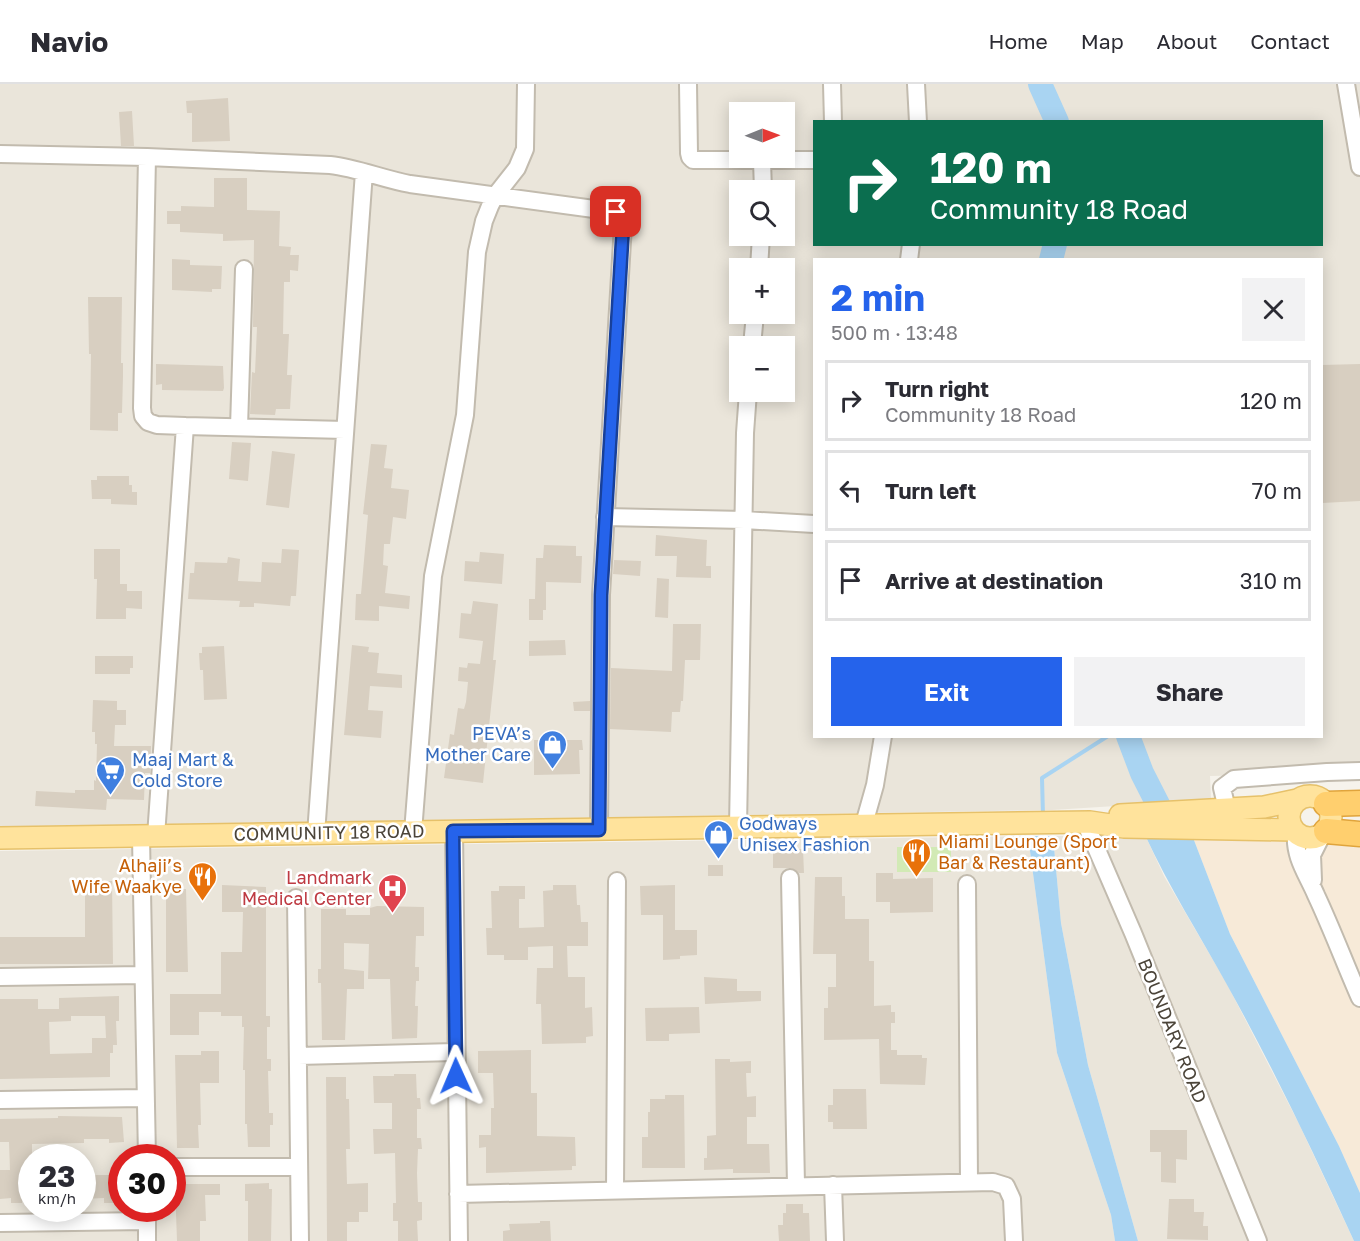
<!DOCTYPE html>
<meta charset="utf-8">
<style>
body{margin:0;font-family:"Golos Text",sans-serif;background:#f2f2f3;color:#2b2b33;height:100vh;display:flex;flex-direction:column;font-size:22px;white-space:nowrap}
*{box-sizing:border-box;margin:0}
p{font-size:20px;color:#7c7c81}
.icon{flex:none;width:33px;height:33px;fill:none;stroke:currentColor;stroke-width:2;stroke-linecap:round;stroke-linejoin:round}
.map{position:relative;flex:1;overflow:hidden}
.drawer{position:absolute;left:813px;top:174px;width:510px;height:480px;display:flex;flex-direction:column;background:#fff;border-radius:0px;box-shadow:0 3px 15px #0003}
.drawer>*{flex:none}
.hud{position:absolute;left:813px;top:36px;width:510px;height:126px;border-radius:0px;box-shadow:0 3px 15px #0003;background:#0b6e4f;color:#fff;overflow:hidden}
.needle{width:39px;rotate:89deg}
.buttons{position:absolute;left:729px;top:18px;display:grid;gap:12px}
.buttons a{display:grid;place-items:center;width:66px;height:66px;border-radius:0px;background:#fff;box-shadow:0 3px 15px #0003;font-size:30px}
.speed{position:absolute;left:18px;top:1060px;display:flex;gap:12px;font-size:30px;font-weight:700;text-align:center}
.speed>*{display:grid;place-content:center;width:78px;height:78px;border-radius:50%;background:#fff;box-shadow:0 3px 15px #0003;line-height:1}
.speed small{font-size:15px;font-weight:400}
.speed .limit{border:9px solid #d22;background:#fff;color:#111}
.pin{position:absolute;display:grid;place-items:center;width:51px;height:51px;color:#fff;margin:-26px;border-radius:12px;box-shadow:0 3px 9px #0006}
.me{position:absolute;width:66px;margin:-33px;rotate:359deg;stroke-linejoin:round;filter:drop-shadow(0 0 4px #0008)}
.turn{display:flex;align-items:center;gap:21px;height:126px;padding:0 18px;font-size:27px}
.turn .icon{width:78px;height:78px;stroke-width:2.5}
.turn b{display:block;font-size:42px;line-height:51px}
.round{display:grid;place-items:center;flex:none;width:63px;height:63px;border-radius:0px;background:#f2f2f3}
.head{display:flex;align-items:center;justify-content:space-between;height:102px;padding:0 18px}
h1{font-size:36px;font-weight:700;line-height:45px;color:#2563eb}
.primary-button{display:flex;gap:12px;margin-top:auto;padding:12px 18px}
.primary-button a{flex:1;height:69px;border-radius:0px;background:#2563eb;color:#fff;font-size:24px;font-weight:700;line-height:69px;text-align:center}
.primary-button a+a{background:#f2f2f3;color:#2b2b33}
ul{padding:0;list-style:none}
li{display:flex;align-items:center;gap:18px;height:81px;margin:0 12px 9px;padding:0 6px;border:3px solid #e1e1e2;border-radius:0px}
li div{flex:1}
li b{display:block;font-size:22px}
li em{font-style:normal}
header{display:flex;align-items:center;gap:36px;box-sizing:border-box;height:84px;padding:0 30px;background:#fff;border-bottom:2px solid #e1e1e2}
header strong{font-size:28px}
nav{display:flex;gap:33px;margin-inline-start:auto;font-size:21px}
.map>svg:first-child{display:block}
.residential{fill:#eae5da;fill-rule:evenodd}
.commercial{fill:#f7ead8}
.green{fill:#d2eab5}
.water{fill:#a9d4f2}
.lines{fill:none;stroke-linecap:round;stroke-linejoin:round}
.stream{stroke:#a9d4f2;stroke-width:4}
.river{stroke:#a9d4f2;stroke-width:24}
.building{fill:#d8cfc1;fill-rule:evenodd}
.minor-casing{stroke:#c2bbae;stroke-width:20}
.major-casing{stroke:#e6c16a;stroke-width:24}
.highway-casing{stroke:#e0a43c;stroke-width:27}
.minor{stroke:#fff;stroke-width:16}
.major{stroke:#ffe39c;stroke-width:21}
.highway{stroke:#ffcf6e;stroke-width:24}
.route-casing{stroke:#184099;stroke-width:15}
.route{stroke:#2563eb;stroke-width:10}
.labels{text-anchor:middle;stroke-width:5;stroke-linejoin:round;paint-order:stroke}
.shop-label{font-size:18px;fill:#366cbe;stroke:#fff;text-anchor:start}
.street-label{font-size:18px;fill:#4b4439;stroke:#fff}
.food-label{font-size:18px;fill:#c56008;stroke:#fff;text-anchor:start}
.health-label{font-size:18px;fill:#be3a42;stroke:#fff;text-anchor:end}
</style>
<header>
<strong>Navio</strong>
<nav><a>Home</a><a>Map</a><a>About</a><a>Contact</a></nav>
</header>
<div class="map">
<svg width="1360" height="1157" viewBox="0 0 1360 1157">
<rect width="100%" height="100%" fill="#f6f3ec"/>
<path class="residential" d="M0 0H1360V689L1210 692 1211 716 1052 726 0 743ZM740 28H784V74H740ZM814 38H1322V160H814ZM740 106H784V152H740ZM814 176H1322V652H814ZM740 184H784V230H740ZM740 262H784V308H740Z
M1145 751 1164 792 1227 900 1299 1040 1354 1157H1138L1088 981 1061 839 1053 752Z
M1028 752 1057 969 1111 1131 1115 1157H0V767ZM32 1074H82V1125H32ZM122 1074H172V1125H122Z"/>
<path class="commercial" d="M1192 751H1257L1360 764V1109L1339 1062 1230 850Z"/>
<path class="green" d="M897 763H951V788H897Z"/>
<path class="water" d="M1145 751H1192L1230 850 1339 1062 1360 1109V1157H1354C1314 1070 1273 983 1226 899 1199 850 1169 803 1145 751Z
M1028 752H1053L1061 839 1088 981 1138 1157H1115L1111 1131 1057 969Z"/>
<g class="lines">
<path class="stream" d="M1043 732 1042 694 1108 652"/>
<path class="river" d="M1040 0 1057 38
M1051 176 1055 160
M1128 652 1142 689 1172 748"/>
</g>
<path class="building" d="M228 14 230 57 192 58V29H187L186 17Z
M132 27 134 62H121L119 28Z
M214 94H247V126L280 127 279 162 291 163 290 171H299L298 187 290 186V198H284L283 250H289L287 291H292L290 325H276L275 331 250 330 252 288 255 289 257 243H253L254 156 223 157V150L180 148V140H167V127H181V122L214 123Z
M172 175 190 176V181L222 182 221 205H212V208L172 206Z
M88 213H122L121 279H123V292L122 329H118V347L90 346 91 270H89Z
M156 280 223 282 224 304 223 307 162 306V300L156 301Z
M1360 280V417L1322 419V281Z
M232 358 251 359 248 397 229 395Z
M371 360 387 361 384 384 393 385 391 404 409 406 406 435 393 433 390 460H384L383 481 388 482 385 509 410 512 409 525 379 522V537L355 536 356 510H361L368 431 363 430Z
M272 367 295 370 289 424 266 421Z
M97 392H129V401H132V408H137V421L111 420V415H92L91 396H97Z
M656 451 707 456 706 482H711V494L676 493 677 472H655Z
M544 461 576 462V472H582L581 499 546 498V526H543V536H529V515H535L536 474H543Z
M94 465H120V500H127V507H142V525L126 524V535H96L97 495H94Z
M282 465 299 466 296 512H291L290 522 254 519V523H239L240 517 188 515 190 489H194L195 478 227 479 228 473 240 475 238 497 261 498 262 478 281 479Z
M480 468 504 470 502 500 464 497 465 477 479 478Z
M614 476 641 477 640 492 613 490Z
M657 494 669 495 668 534 655 533Z
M473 517 498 520 493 576H496L483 699 444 694 450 650 454 651 458 624 464 625 466 618 468 598 458 597 459 583 467 584 468 579 480 580 483 557 459 554 461 529 471 530Z
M673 540H701L700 576H685L683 617H681L680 628H672L671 648 610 645 611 584 672 587Z
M565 556 566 571 529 572V557Z
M352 561 369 563 368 568 379 569 377 589 402 591V604L370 602 368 626 383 627 381 654 344 651Z
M224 562 227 615 204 616 203 586H200L199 569H202V563Z
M95 572H133V584H130V590H95Z
M93 616 117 617V626H126V641H115L114 662H151L150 689H145L144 716 107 715 106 726 35 722 36 707 75 709V706H94V696L96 697 97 660H95V648H92Z
M590 617V627H574L573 618Z
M534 656H582L583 666H579L580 690 534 691Z
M787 765H803L804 789H799L790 784H773V769H787Z
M708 781H723V792H708Z
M876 789H893V795L933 794V828L890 829V818H876Z
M815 793H842V812H845V835H869V877H874V922L891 921V928H895V939H891V966H897V971H922V974H927L925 1001 880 1000 879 955 824 956V924H828V903H836V870H813Z
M85 797H112L113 880H0V853H85Z
M222 801 266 803V932H270V943H267V975H271V987H268L269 1023V1029H273V1041H270V1063H248L247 1040H245V986H243L244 943H242V932H221V928H199V951H170V910H221V868H242L243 828H222Z
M553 801H576L577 821H580L581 838H588V862H567L568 893H585V924L592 923 593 952 586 953V959L542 960 541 920H536L537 884H553V862L528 863V876H504V871H487L486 844H492L491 807H499V802H525V815H519V844L544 843 543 807 553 806Z
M675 801V846H697V871L680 872V875L663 876V831H641L640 802Z
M166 805H186L188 888H166Z
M377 822 424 823V852H416L415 883H419V897H416L415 922H418L417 954 392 955 390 895H368L369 860 344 859V885L364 887V905H347L345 956H322L321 899H318V885H321V825H346V831H370V824Z
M704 893 737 895V907H761V917L705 920Z
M119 912V937H116L117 961H113V969H110V993L0 995V915H38V925H59V914ZM71 932H105L106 954H92V969L50 970 49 938 71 937Z
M699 923 700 949 669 950V957H646L645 924Z
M531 966V1009H537V1052L575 1053 576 1082H572V1086L486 1089V1063L479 1064V1051H491V1024H494L493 989H478V967Z
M201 967H219V999H200L201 1041H198L199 1064H177L175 971H201Z
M715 975H730V978L751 977V989H746L747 1013 756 1012V1033H747V1060H769L770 1089H733V1085L704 1086V1074H707V1052L716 1051Z
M394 990H416L417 1014H420L421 1025H417V1054H421L422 1065H418L417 1089 418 1118H422V1136L417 1137 418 1157H398V1137H393V1119H396L395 1069 374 1070 373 1045H392V1019H374L373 992H394Z
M326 993H346V1015H349L350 1065H346L347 1100 368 1099V1128H359V1138H347V1157H327Z
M833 1005H866L867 1045H833V1038H828V1021H833Z
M665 1011H684L685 1084H642V1053H648V1028H650V1015H665Z
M58 1032 122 1033 124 1058 109 1059V1055H84V1059L32 1060V1114H22V1119H11V1114L0 1115V1086H10L9 1058H0V1035L58 1034Z
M1150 1046H1187V1076L1176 1075V1099L1161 1098V1068H1150Z
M109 1089H122V1114H116V1119H104V1114L82 1115V1091H109Z
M269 1099V1105H272L271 1157H248V1117H245V1100Z
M175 1100H220V1111H205L206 1137H200V1157H177Z
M1169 1115H1194V1128H1204L1203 1142H1208V1156L1167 1155Z
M786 1120H803V1129H809L810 1157H779L778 1141H783V1129H786Z
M540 1137H550L551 1157H503V1147L510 1146 509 1140 540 1139Z"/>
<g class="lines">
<defs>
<path id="minor" d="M688 0 689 69 690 73 693 76H814
M832 0 833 38
M916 0 918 38
M1346 0 1360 83
M0 70 147 73 330 81C357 84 383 95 410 100L616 128 623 141 601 511 599 745
M147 73 142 324 143 332 148 338 157 341 185 342 345 346
M762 77 763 106
M909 176 911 160
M759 184 761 152
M752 262 755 230
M239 343 244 185
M605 433 744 436 814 440
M1227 725 1222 704 1234 695 1327 688 1360 687
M1085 738 1133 849 1258 1157
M864 740 875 701 883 652
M738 743 745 349 748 308
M454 747 459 1157
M413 748 433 492 465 331 477 168 484 137 490 122 495 112 517 84 525 65 526 0
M316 750 364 88
M1296 750C1294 773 1307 790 1316 811 1332 845 1345 880 1360 914
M156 752 185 342
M141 753 147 1074
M790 794 796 1101
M1313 796 1312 771 1322 751
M967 800 969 1098
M296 814 300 1157
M0 893 143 891
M298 972 455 968
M0 1016 145 1014
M172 1083H299
M833 1101 835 1157
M615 1106 617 797
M458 1110 993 1098 1006 1102 1012 1115 1014 1157
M147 1125V1157
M0 1139 147 1137"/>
<path id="major" d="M1289 733a21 21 0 1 1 42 0a21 21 0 1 1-42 0Z
M1120 731 1264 723 1297 716
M0 754 1090 738 1124 743 1293 746"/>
<path id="highway" d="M1326 720 1360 719
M1326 747 1360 750"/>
</defs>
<use href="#minor" class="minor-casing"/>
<use href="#major" class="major-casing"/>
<use href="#highway" class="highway-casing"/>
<use href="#minor" class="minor"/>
<use href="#major" class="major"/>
<use href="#highway" class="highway"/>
</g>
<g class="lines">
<defs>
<path id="route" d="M456 992 453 747 599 746 601 511 623 141 616 128"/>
</defs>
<use href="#route" class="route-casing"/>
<use href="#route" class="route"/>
</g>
<defs>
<symbol id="shop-pin" viewBox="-11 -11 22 30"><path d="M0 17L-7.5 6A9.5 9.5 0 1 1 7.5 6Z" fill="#3f7fe0" stroke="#fff"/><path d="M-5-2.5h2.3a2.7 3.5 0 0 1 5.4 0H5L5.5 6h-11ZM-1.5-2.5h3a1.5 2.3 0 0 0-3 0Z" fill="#fff"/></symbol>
<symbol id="supermarket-pin" viewBox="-11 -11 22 30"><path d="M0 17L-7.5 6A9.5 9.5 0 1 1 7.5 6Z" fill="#3f7fe0" stroke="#fff"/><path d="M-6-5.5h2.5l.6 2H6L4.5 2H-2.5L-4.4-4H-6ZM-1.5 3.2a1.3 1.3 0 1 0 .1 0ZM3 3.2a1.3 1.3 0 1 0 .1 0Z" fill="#fff"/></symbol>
<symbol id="restaurant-pin" viewBox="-11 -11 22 30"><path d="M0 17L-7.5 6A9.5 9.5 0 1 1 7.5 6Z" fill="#e8710a" stroke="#fff"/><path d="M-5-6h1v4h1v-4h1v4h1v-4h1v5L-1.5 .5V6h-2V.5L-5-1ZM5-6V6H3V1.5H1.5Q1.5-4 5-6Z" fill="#fff"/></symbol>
<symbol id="hospital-pin" viewBox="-11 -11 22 30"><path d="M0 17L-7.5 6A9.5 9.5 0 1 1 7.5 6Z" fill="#e0444e" stroke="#fff"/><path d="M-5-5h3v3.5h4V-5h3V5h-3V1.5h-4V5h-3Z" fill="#fff"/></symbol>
</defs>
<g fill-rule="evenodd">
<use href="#shop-pin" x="536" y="644" width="33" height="45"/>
<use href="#supermarket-pin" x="94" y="670" width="33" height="45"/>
<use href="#shop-pin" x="702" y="734" width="33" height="45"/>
<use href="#restaurant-pin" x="900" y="752" width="33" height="45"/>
<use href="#restaurant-pin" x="186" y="776" width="33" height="45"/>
<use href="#hospital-pin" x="376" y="788" width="33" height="45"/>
</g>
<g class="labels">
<g class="shop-label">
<text x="531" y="656" text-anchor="end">PEVA’s<tspan x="531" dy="21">Mother Care</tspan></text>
<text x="132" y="682">Maaj Mart &amp;<tspan x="132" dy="21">Cold Store</tspan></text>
<text x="739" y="746">Godways<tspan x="739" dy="21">Unisex Fashion</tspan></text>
</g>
<g class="street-label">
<text transform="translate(329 749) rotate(-1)" y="6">COMMUNITY 18 ROAD</text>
<text transform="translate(1172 947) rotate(68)" y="6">BOUNDARY ROAD</text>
</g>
<g class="food-label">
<text x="938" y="764">Miami Lounge (Sport<tspan x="938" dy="21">Bar &amp; Restaurant)</tspan></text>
<text x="182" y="788" text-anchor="end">Alhaji’s<tspan x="182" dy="21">Wife Waakye</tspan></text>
</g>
<g class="health-label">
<text x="372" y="800">Landmark<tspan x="372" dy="21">Medical Center</tspan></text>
</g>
</g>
</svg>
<div class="buttons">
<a><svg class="needle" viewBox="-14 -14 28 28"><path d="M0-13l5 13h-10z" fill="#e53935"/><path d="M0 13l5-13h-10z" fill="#7c7c81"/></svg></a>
<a><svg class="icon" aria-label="search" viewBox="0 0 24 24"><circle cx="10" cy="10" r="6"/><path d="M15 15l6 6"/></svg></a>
<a>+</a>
<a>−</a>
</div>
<div class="speed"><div>23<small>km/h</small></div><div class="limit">30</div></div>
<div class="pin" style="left:616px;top:128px;background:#d93025"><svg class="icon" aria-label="arrive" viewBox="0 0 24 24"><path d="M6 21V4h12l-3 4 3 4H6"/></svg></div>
<svg class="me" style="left:456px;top:992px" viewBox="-20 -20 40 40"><path d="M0-17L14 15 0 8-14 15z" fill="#2563eb" stroke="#fff" stroke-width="4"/></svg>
<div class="hud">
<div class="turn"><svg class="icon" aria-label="right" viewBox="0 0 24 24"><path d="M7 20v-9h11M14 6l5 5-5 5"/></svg><div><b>120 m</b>Community 18 Road</div></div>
</div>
<section class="drawer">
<div class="head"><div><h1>2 min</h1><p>500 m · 13:48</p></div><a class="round"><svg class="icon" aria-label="close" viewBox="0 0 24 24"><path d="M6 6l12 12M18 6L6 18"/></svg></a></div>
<ul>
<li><svg class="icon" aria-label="right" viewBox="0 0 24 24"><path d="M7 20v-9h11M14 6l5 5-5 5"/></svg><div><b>Turn right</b><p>Community 18 Road</p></div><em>120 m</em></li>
<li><svg class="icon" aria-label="left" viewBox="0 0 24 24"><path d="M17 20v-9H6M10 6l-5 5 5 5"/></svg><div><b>Turn left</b></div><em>70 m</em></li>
<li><svg class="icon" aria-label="arrive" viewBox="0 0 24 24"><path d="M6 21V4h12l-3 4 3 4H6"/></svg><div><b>Arrive at destination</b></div><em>310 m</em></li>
</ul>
<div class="primary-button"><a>Exit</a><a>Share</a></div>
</section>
</div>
